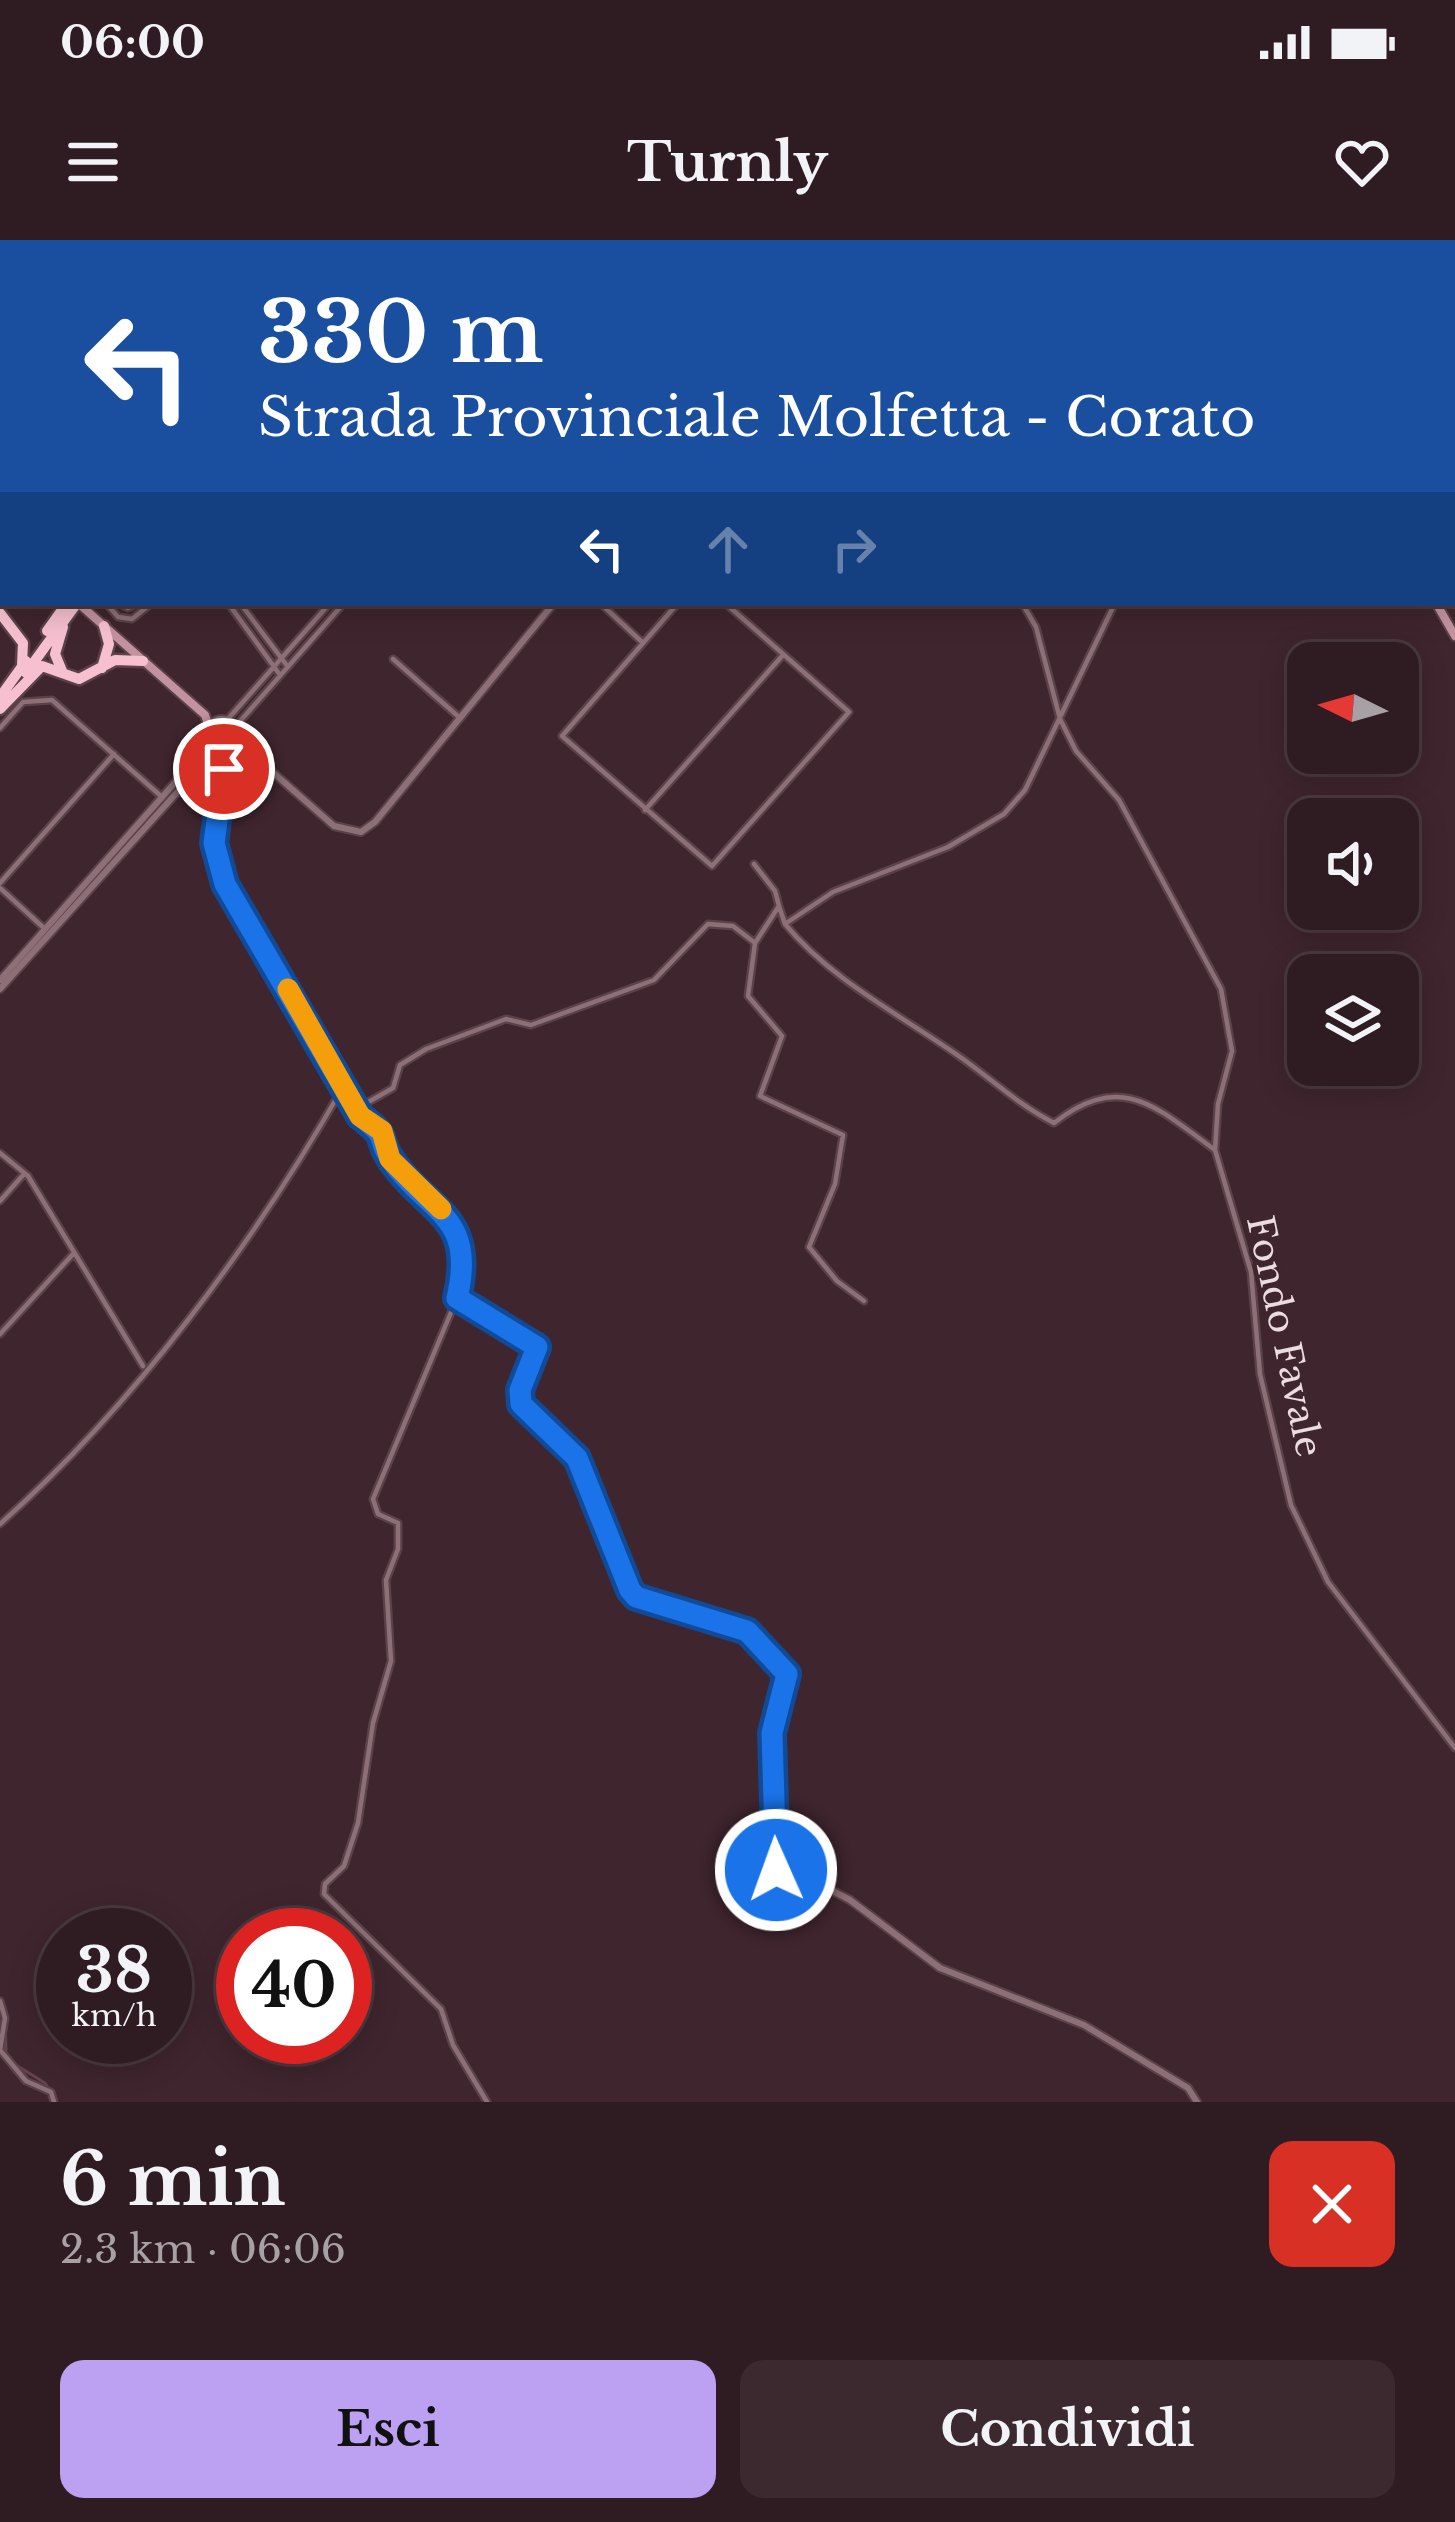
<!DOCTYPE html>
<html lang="it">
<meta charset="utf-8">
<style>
body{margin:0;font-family:"Libre Baskerville",serif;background:#3b292f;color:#f1f3f6;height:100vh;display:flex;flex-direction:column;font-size:45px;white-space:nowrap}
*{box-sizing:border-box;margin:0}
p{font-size:39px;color:#a7a1a5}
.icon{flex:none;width:66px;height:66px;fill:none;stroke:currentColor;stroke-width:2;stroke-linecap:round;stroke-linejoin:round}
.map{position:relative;height:1862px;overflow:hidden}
.drawer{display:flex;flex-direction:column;background:#2f1c22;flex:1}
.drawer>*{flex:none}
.banner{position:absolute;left:0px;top:0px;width:1455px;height:366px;box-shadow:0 6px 30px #0003,0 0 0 3px #4a3a40;background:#1a4fa0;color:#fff;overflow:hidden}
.needle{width:78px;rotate:275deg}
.fabs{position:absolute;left:1287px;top:402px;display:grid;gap:24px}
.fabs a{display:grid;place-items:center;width:132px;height:132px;border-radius:24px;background:#2f1c22;box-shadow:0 6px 30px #0003,0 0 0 3px #4a3a40;font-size:60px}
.speed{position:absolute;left:36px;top:1668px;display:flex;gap:24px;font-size:60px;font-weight:700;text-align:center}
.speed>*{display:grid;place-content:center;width:156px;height:156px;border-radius:50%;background:#2f1c22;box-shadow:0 6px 30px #0003,0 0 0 3px #4a3a40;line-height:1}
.speed small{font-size:30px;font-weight:400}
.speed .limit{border:18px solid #d22;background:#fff;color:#111}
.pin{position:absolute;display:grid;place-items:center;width:102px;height:102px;color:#fff;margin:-51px;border:6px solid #fff;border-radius:50%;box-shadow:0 3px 12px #0007}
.me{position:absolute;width:132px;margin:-66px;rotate:358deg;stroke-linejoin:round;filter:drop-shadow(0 0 9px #0008)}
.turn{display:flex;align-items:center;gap:42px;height:252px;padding:0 60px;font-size:54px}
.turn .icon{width:156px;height:156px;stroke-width:2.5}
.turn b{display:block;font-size:84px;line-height:102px}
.lanes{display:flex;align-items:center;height:114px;padding:0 60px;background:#0003;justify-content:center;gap:60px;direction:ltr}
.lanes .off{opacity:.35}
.round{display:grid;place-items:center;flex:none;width:126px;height:126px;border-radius:24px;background:#3b292f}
.summary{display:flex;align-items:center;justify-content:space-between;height:204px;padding:0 60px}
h1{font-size:72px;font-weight:700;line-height:90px}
.primary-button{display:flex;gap:24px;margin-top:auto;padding:24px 60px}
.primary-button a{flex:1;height:138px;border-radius:24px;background:#bca0f2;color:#111;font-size:48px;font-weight:700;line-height:138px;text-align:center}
.primary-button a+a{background:#3b292f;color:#f1f3f6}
.status{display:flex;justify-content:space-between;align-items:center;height:84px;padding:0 60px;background:#2f1c22;direction:ltr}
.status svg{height:33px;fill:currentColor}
header{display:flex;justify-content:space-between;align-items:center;height:156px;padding:0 60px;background:#2f1c22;font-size:54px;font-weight:700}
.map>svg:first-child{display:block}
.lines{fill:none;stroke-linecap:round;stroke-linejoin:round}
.stream{stroke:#644250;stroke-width:3}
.minor-casing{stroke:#5b424a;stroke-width:9}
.tertiary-casing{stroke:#5b424a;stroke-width:10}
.secondary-casing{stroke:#5b424a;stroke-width:12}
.trunk-casing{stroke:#5b424a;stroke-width:15}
.minor{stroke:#8d6f77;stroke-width:4.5}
.tertiary{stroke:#8d6f77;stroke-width:6}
.secondary{stroke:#c392a1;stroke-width:8}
.trunk{stroke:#f6c0d0;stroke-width:10}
.rail{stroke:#d4c2c7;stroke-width:3;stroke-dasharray:21 21;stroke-linecap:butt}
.route-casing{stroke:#114b97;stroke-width:30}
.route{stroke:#1a73e8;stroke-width:21}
.slow{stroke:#f59e0b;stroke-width:21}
.labels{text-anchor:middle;stroke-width:9;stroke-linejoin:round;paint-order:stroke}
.street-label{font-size:36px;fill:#ecdbe0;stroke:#3f252e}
</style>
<div class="status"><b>06:00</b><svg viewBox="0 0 49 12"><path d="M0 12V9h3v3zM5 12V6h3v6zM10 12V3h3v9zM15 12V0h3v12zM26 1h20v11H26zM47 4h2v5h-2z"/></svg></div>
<header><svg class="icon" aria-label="menu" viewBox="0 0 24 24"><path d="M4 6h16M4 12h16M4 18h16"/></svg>Turnly<svg class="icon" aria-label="heart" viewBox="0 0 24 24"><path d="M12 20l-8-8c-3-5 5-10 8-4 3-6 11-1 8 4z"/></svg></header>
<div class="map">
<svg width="1455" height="1862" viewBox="0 0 1455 1862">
<rect width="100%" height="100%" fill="#3f252e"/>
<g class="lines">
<path class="stream" d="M5 1770 6 1813
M16 1825 45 1843 57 1862"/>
<defs>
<path id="minor" d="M453 0 455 3
M725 0 728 3
M938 0 942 3
M323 3 326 0
M1169 3V0
M1291 3 1297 0
M1452 239 1455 242
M106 363 118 377 132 379 152 363
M118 363 128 368 139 363
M228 363 280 435
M240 363 288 427
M600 363 643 403
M678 363 562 496 712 626 849 472 725 363
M1022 363 1036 387 1060 479 1076 511 1119 560 1221 749 1232 811 1218 864 1215 910 1251 1032 1260 1134 1291 1265 1328 1342 1455 1508
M393 419 460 478
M227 480 330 363
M235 487 344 363
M0 488 23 462 52 460 162 557
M645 570 783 415
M754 624 775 651 779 666
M0 643 114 514
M0 648 45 689
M785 684C833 742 903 776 963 819 995 842 1019 865 1054 883 1122 830 1157 868 1215 910
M755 703 748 756 782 796 760 856 843 895 835 944 809 1007 837 1041 864 1061
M356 869 393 848 400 825 426 809 506 779 531 785 654 740 708 684 733 686 755 703 779 666 785 684 833 652 948 607 1004 574 1025 550 1115 363
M0 913 28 936 143 1126
M0 961 24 934
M457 1058 373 1259 378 1274 398 1283V1309L386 1340 391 1421 373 1483 358 1583 344 1626 325 1644 324 1654 441 1769 453 1805 487 1862
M0 1094 73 1014
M0 1284C135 1164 254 1003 343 847
M0 1761 5 1778 0 1810 26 1841 51 1852 54 1862"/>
<path id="tertiary" d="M0 237 3 236
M207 494a15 15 0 1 1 30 0a15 15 0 1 1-30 0Z
M236 500 334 586 361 592 375 582 554 363
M226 508 214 603 225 644 360 876C390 898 375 895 391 920 427 973 477 974 457 1058L537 1107 521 1164 577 1218 630 1350 636 1357 747 1391 787 1434 772 1493 776 1630 810 1639 850 1660 940 1728 1084 1785 1188 1848 1197 1862
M0 740 210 503
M0 749 217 508"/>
<path id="secondary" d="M1272 0V3
M0 283 3 287
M78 363 205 475 209 487
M1436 363 1455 396"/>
<path id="trunk" d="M334 3 336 0
M0 355 3 348
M0 373 23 403 22 425
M47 391 67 363
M102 428 109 404 104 386
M62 431 55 414 63 387
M26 433 77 363
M0 457 26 421
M0 469 42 426 79 439 115 420 143 421"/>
</defs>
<use href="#minor" class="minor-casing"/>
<use href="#tertiary" class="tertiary-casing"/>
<use href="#secondary" class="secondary-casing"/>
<use href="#trunk" class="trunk-casing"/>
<use href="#minor" class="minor"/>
<use href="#tertiary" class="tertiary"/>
<use href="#secondary" class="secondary"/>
<use href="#trunk" class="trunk"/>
<path class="rail" d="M176 3 178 0
M0 207 3 204"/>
</g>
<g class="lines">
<defs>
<path id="route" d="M224 529 214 603 225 644 360 876C392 901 374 894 391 920 427 973 477 974 457 1058L537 1107 520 1150 521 1164 577 1218 630 1350 636 1357 747 1391 787 1434 772 1493 776 1630"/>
</defs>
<use href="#route" class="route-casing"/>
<use href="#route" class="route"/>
<path class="slow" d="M288 749 360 876 382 891 390 919 441 969"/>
</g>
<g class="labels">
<g class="street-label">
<text transform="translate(1285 1096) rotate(78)" y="13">Fondo Favale</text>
</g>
</g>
</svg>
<div class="fabs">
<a><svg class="needle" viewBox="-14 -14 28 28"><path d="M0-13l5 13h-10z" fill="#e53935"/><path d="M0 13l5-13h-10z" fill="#a7a1a5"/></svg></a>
<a><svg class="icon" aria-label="sound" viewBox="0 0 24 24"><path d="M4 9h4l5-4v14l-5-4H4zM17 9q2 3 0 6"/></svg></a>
<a><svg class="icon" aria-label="layers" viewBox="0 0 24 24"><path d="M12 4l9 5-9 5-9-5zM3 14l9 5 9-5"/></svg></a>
</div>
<div class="speed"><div>38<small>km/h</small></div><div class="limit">40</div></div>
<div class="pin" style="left:224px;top:529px;background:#d93025"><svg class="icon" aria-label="arrive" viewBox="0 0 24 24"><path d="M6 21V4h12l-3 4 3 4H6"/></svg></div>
<svg class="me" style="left:776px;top:1630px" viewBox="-20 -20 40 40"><circle r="17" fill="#1a73e8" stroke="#fff" stroke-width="3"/><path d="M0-11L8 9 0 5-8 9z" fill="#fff"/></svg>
<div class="banner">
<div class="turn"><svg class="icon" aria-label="left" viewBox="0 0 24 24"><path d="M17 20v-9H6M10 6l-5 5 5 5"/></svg><div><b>330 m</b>Strada Provinciale Molfetta - Corato</div></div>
<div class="lanes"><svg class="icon" aria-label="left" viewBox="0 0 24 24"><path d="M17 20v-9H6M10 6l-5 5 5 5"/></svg><svg class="icon off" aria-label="ahead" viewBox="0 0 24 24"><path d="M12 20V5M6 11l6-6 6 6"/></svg><svg class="icon off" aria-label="right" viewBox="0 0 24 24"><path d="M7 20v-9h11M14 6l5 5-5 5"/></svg></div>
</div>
</div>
<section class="drawer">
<div class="summary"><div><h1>6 min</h1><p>2.3 km · 06:06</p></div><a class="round" style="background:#d93025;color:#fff"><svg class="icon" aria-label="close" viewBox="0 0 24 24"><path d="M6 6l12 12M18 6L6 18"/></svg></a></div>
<div class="primary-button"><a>Esci</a><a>Condividi</a></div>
</section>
